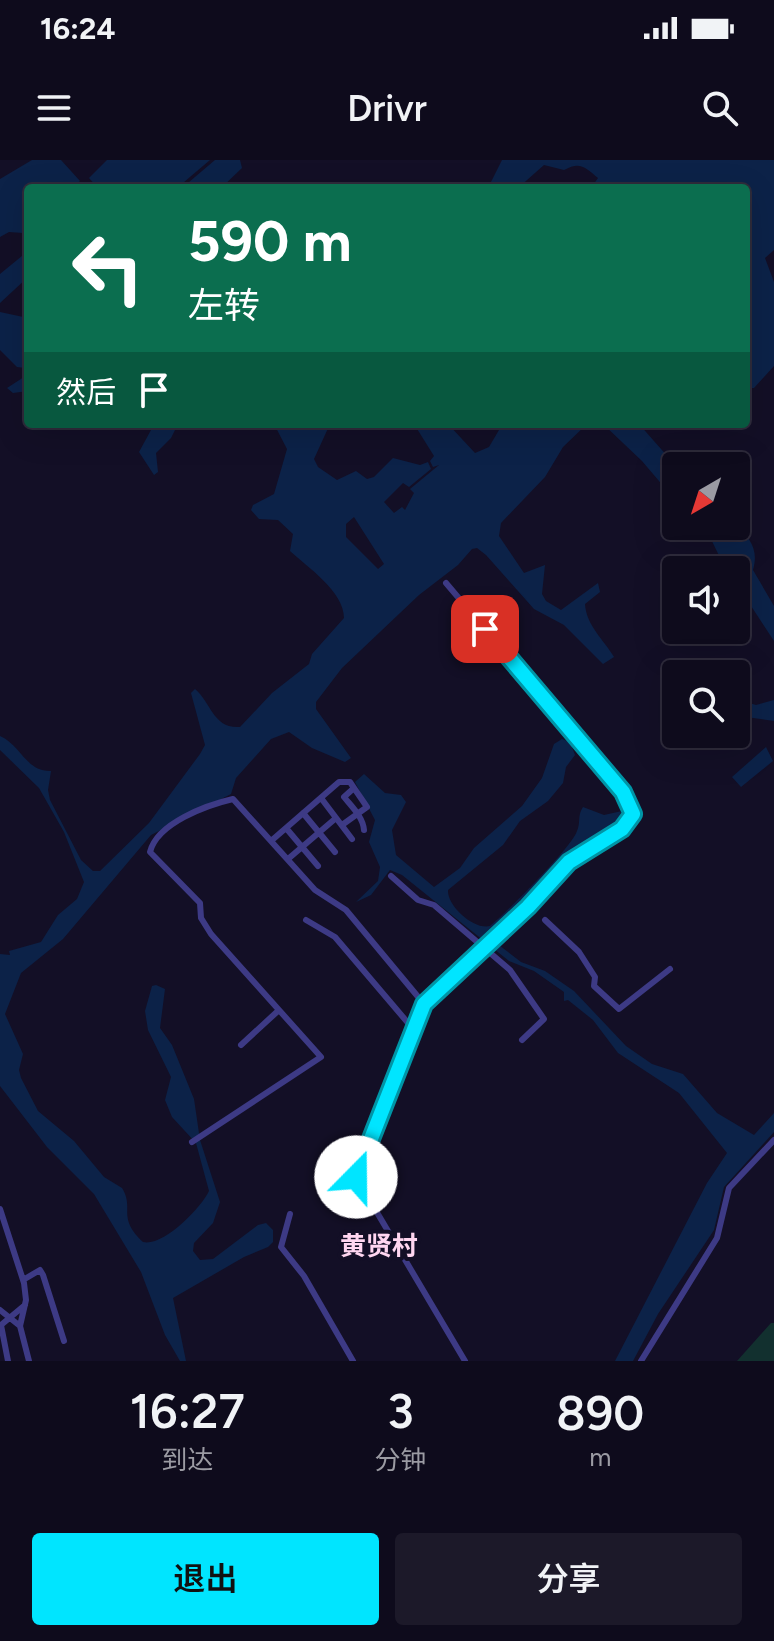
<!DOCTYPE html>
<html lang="zh">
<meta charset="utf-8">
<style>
body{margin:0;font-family:Figtree,"Noto Sans SC",sans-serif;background:#1c1929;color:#f1f3f6;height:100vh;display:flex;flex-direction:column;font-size:30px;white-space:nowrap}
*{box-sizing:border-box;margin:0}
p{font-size:26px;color:#9b9ba3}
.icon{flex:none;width:44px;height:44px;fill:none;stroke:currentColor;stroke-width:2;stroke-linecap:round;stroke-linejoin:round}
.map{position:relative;height:1201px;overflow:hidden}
.drawer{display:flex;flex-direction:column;background:#0e0b1c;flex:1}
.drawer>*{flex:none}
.hud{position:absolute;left:24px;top:24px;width:726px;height:244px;border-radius:8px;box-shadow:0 8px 32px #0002,0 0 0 2px #2e2b3b;background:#0b6e4f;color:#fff;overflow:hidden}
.needle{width:52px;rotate:219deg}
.buttons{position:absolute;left:662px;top:292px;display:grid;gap:16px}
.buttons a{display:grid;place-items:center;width:88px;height:88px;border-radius:8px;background:#0e0b1c;box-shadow:0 8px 32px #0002,0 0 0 2px #2e2b3b;font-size:40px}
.pin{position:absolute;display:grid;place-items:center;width:68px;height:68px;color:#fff;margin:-34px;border-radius:16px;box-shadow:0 4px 12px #0006}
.me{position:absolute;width:88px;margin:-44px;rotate:22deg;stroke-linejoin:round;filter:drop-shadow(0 0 6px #0008)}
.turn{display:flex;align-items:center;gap:28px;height:168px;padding:0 32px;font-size:36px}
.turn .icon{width:104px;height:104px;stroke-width:2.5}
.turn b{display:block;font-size:56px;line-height:68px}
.then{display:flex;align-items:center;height:76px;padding:0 32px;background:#0003;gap:16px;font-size:30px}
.eta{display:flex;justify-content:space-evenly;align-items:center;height:136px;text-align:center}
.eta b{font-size:48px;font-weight:600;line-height:56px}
.cta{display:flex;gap:16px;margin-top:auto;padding:16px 32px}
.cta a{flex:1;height:92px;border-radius:8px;background:#00e5ff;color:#111;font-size:32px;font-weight:600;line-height:92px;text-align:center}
.cta a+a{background:#1c1929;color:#f1f3f6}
.status{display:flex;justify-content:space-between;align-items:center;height:56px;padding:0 40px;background:#0e0b1c;direction:ltr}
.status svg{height:22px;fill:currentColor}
header{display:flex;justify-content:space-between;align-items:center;height:104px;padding:0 32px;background:#0e0b1c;font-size:36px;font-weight:600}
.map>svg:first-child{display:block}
.green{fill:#12302f}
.water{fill:#0c2248;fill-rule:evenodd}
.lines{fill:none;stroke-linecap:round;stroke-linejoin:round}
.minor{stroke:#3d3a85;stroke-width:6}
.route-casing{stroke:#0095a6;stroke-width:20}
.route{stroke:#00e5ff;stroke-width:14}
.labels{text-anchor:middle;stroke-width:8;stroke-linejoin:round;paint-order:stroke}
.quarter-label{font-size:26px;font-weight:bold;fill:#ffd6f0;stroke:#130f26}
</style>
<div class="status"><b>16:24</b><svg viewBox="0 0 49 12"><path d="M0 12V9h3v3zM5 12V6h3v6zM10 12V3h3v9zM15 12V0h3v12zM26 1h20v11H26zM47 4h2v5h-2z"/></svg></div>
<header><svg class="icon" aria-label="menu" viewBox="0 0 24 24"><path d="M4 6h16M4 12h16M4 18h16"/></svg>Drivr<svg class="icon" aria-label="search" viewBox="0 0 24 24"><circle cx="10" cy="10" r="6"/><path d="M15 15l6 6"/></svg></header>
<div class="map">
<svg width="774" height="1201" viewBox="0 0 774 1201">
<rect width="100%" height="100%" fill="#130f26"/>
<path class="green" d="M771 1163H774V1201H737Z"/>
<path class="water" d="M32 0H61L80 21 72 28H28V68L23 73 9 72 0 77V19Z
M107 0H210L177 28H98L89 18Z
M215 0H240L242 8 221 28H182Z
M502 0H774V90L765 98 774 122V206L754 228H746V70L749 64 746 28H591L598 18C585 7 580 1 564 10L544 5 518 28H488Z
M28 91V117L0 143V114Z
M0 152 28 158V231L13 233 7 228 24 217 25 208 17 207 0 190Z
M150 264H178L171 278 156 293 158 312 154 315 139 292 151 270Z
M274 264H330L314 299 318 307 337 320 356 311 367 319 374 317 393 298 420 305 428 302 431 309 409 327 403 323 384 342 394 353 402 347 405 350 414 333 410 329 439 305 433 307 430 301 434 296 414 264H448L475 293 489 287 499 270 496 264H587L563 287 545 317 501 363 499 376 524 413 545 405 542 434 546 441 561 450 598 423 600 432 585 444C586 465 604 480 614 497L603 504 564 465 534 449 486 395 477 388 472 389 458 405 419 435 342 508 316 542V549L351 598 345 602 312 588 289 572 271 579 236 618 231 634 151 675 63 779 21 813 5 854 23 894 19 910 21 918 38 951 74 981 104 1017 122 1028C135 1049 116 1056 143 1082 163 1087 201 1048 209 1031L196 983 172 957 165 940 171 917 148 870 145 851 152 826 156 825 165 829 160 868 172 885 194 939 200 980 220 1042 213 1063 194 1083 193 1091 200 1100 213 1099 258 1065 266 1063 273 1070V1082L268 1087 244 1097 173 1138 186 1201H180L165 1175 141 1112 94 1034 47 987 0 926V794L10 795 9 791 41 782 58 755 77 739 84 722 64 672 39 628 0 590V576C21 585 26 612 51 611L48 630 50 640 81 700 93 711H100L149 663 200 594 205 585 191 533 195 529C211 542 213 569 240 567L272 533 309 504 312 494 344 458C344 431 307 407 290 391L293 374 278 360 259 359 251 350 253 345 274 334 287 289ZM354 357 384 404 378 409 346 377V364Z
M603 264H639L676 306V341L642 301Z
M736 364C750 379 759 389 753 410L774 446V481L736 423V410H726L708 373 700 366Z
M736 539 756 545 774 540V561L739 556Z
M562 579 570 582 575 595 566 607 563 623 548 641 520 661 503 685 448 730C447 746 474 770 490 766 506 753 572 687 577 671 581 662 577 656 583 647L604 655 622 651 625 657 617 667 563 700 495 782 521 802 545 811 574 831 626 886 652 904 683 914 717 953 754 975 774 953V972L724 1027 714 1070 658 1154 633 1201H615L707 1023 727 993 679 933 618 893 593 860 568 840 564 841V832L534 811 509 801 402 715 390 710 371 735 356 742 378 721 380 707 369 682 375 660 355 622 364 614 385 633 401 635 406 642 392 670 396 695 434 727 460 708 474 688 522 646 542 618 554 584Z
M766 587 773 601 741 627 732 617Z"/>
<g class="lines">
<path class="minor" d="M446 423 623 632 633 654 622 669 569 702 528 747 424 844 356 1017 465 1201
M321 638 352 679
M303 653 335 692
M342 665 367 647 354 628 344 637C352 647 363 657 364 670
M286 668 318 706
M271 681 339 622H350L354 628
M288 699 336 658
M391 716 418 740 434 745 510 810 544 859 522 880
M306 760 335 777 414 870
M545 760 579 792 595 817 594 826 619 849 670 809
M241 885 279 850
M192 982 321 897 211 774 201 758 200 743 150 692C157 663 207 645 233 639L315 730 346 750 424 844
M0 1049 24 1123 26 1140 20 1166 29 1201
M290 1054 281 1087 304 1116 353 1201
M23 1120 40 1110 43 1115 64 1181
M0 1150 20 1166
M8 1201 1 1165 25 1145
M641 1201 717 1078 729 1028 774 980"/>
</g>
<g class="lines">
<defs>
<path id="route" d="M356 1017 424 844 528 747 569 702 622 669 633 654 623 632 485 469"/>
</defs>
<use href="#route" class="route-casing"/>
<use href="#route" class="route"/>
</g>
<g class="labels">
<g class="quarter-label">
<text x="379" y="1095">黄贤村</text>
</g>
</g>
</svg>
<div class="buttons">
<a><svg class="needle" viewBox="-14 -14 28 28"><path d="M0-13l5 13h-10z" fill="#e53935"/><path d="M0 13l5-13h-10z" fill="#9b9ba3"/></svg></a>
<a><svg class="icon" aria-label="sound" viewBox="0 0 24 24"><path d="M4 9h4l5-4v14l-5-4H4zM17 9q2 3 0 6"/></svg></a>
<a><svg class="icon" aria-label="search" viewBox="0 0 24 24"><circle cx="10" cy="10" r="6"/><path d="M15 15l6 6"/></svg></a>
</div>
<div class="pin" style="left:485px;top:469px;background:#d93025"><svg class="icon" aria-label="arrive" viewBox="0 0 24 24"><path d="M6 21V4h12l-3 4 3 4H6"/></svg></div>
<svg class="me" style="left:356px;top:1017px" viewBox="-20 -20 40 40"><circle r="19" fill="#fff"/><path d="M0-13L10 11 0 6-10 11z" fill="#00e5ff"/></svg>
<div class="hud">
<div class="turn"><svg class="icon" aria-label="left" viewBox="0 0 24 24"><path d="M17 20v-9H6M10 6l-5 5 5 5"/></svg><div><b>590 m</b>左转</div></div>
<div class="then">然后<svg class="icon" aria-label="arrive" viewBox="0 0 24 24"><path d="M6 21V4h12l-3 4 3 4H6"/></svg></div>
</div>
</div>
<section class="drawer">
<div class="eta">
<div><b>16:27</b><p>到达</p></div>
<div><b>3</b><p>分钟</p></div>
<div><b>890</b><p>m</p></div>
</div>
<div class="cta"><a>退出</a><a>分享</a></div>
</section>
